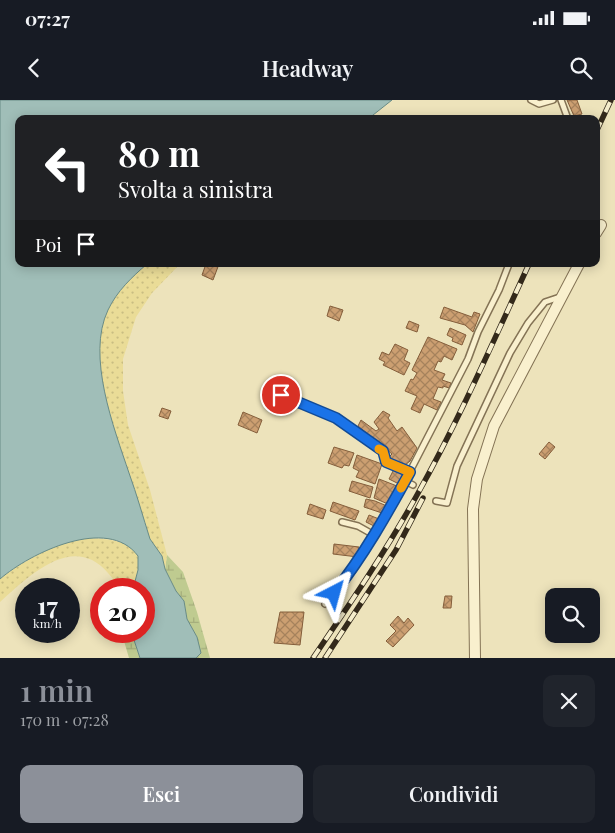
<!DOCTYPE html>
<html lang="it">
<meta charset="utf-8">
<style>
body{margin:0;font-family:"Playfair Display",serif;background:#20242c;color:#f1f3f6;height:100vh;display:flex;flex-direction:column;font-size:19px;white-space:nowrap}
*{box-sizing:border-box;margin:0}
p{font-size:16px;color:#9ea1a6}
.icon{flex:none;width:28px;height:28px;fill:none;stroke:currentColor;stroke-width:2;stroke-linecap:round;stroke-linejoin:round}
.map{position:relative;height:558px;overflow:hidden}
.panel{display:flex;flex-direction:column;background:#171b24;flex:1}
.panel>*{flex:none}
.top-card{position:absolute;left:15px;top:15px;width:585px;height:152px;border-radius:10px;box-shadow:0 2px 12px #0003;background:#202124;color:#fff;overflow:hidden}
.buttons{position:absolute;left:545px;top:488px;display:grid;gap:10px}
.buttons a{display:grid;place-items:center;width:55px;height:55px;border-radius:10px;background:#171b24;box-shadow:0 2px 12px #0003;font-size:25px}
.speed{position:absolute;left:15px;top:478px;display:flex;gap:10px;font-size:25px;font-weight:700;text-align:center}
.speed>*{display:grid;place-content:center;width:65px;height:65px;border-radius:50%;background:#171b24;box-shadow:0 2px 12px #0003;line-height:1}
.speed small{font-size:12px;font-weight:400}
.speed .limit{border:8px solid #d22;background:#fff;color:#111}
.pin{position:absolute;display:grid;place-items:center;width:42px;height:42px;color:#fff;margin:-21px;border:2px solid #fff;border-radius:50%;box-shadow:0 1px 5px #0007}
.me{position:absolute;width:55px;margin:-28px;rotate:39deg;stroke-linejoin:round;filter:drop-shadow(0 0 4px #0008)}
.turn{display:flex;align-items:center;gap:18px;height:105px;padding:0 20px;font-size:22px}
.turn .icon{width:65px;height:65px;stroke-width:2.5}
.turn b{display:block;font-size:35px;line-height:42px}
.then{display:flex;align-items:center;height:48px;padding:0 20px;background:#0003;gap:10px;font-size:19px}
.round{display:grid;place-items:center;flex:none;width:52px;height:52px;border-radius:10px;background:#20242c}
.headline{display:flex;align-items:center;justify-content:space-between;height:85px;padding:0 20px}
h1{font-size:30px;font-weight:600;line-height:38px;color:#8c9099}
.cta{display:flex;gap:10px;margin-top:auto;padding:10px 20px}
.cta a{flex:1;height:58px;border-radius:10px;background:#8c9099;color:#fff;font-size:20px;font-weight:600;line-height:58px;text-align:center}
.cta a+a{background:#20242c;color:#f1f3f6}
.status{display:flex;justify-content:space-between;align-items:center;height:35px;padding:0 25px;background:#171b24;direction:ltr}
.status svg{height:14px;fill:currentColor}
header{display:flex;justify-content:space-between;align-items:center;height:65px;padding:0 20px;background:#171b24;font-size:22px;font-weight:600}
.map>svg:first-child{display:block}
.wetland{fill:url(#wetland-marsh)}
.sand{fill:url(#sand-dots)}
.water{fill:#a0beb8;stroke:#688b86}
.building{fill:url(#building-cross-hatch);stroke:#845e3b}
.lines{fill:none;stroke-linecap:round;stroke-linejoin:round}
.lane-casing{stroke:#847355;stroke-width:8}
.street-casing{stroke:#847355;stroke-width:12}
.lane{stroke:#f9f0ce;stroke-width:5}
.street{stroke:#f9f0ce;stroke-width:10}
.rail-casing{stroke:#33291a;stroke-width:5.5}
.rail{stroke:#f5edcb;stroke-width:4;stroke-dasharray:11;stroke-linecap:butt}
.route-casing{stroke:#114b97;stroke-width:12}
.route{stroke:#1a73e8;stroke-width:9}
.slow{stroke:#f59e0b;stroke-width:9}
</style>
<div class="status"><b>07:27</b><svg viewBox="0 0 49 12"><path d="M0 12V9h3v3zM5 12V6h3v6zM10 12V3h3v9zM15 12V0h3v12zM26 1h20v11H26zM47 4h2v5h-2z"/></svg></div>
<header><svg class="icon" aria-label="back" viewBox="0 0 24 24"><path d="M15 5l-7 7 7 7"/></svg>Headway<svg class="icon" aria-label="search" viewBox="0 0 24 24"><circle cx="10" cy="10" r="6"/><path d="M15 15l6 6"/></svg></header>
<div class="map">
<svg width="615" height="558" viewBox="0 0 615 558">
<defs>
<pattern id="wetland-marsh" width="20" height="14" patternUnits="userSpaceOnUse" patternTransform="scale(1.25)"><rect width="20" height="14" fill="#bfcb90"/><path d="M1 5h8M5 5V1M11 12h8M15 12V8" fill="none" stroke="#a5ae7c"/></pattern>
<pattern id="sand-dots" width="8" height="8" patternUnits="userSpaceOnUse" patternTransform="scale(1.25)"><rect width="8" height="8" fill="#eadc97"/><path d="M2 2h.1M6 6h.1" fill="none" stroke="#c9bd82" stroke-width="1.8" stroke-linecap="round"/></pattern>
<pattern id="building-cross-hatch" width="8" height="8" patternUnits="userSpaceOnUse" patternTransform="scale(1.25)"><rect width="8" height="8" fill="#cc9f71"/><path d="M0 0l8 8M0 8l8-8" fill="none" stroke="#a6825c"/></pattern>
</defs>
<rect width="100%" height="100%" fill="#ede3bb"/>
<path class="wetland" d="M167 455 183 472 197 512 210 558H196L197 537 187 519 184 501 176 491 165 469Z
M124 531H131L140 558H129L124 541Z"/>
<path class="sand" d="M147 164H180L152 193 136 217 123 259V291L128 325 150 390 167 455 165 469 162 456 150 439C142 413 134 388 125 362 111 319 87 254 108 210 117 191 132 177 147 164Z
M90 438C104 439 135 440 138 458 140 468 135 479 133 489H120C117 483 112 478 108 473 73 432 29 476 0 502V479C14 467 48 448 66 442 74 439 83 439 90 438Z"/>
<path class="water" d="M0 0H392L368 19H19V164H147C132 177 117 191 108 210 86 256 114 328 129 373 137 395 143 417 150 439L162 456 165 469 176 491 184 501 187 519 197 537 201 553 196 558H140L131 531H144V489H133L138 470V456C108 415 30 453 0 479Z"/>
<path class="building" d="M567 0H577L582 14 574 16Z
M204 164H219L213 180 202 175 206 164Z
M330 206 343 210 339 221 327 216Z
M444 207 472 217 474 212 480 214 473 232 465 225 440 218Z
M409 221 419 225 417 232 406 228Z
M450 228 466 235 462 245 452 241 453 238 447 235Z
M428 237 457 249 452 260 444 256 441 262 438 261 434 270 445 274 442 280 451 283 449 288 443 286V288L438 287 433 299 441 302 437 310 424 304 420 313 411 309 417 296 405 291 411 279 413 280 417 273 412 270Z
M395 244 408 250 404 260 410 263 404 275 383 265 385 262 379 259 382 252 389 255Z
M162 308 171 311 168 319 159 316Z
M383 311 390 315 388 318 397 331 402 327 417 348 410 361 404 366 391 362 388 358 392 354 358 326 361 320 376 331 379 329 374 322Z
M243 312 262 320 257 333 238 325Z
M549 342 555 347 545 359 539 354Z
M334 347 354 353 349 366 344 365 342 368 328 363Z
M357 355 382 364 375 384 356 377 359 371 353 368Z
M394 369 404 373 399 384 389 379Z
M379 379 397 386 388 404 374 398Z
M352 381 373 387 370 398 349 391Z
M366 399 375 401 387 406 382 413 364 407Z
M333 402 359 411 355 420 330 411Z
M310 404 326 410 323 419 307 414Z
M369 415 379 419 376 427 366 422Z
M334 444 359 447 358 457 333 454Z
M445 496H452L451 508H443Z
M280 512H304L300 545 274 543Z
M398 516 404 523 408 518 414 525 393 547 386 541 396 531 390 525Z"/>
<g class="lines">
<defs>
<path id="lane" d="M531 0 539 4 553 0
M561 0 568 19
M281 295 335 318 383 351 386 362 409 371
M405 381 413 385
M436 401 447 403 457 366 510 253 528 223 545 202 560 197
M342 422 358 426 374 435
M325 504 353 470 374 435 405 381 468 259 478 232 499 190 509 164"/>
<path id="street" d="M596 133 601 125
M475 558 473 409 477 379 494 326 579 164"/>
</defs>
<use href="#lane" class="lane-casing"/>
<use href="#street" class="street-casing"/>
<use href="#lane" class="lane"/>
<use href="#street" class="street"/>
<defs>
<path id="rail" d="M596 32 611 0
M313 558C349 505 386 451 417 395 459 320 493 242 529 164
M325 558 396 450 423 398"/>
</defs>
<use href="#rail" class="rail-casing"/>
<use href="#rail" class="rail"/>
</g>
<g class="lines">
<defs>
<path id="route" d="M281 295 336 318 383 351 386 362 410 372C387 414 364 455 334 493"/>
</defs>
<use href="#route" class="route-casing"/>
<use href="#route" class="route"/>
<path class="slow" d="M379 349 383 351 386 362 410 372 401 388"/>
</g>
</svg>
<div class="buttons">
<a><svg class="icon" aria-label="search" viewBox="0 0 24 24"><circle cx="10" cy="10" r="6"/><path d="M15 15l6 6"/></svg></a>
</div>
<div class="speed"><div>17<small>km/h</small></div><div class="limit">20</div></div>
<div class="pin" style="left:281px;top:295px;background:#d93025"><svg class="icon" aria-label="arrive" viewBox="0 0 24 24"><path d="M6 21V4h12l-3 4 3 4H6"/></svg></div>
<svg class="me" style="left:334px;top:493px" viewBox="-20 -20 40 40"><path d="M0-17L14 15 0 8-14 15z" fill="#1a73e8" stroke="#fff" stroke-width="4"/></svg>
<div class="top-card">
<div class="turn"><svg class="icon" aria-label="left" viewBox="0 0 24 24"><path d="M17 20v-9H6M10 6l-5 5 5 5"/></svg><div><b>80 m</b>Svolta a sinistra</div></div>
<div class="then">Poi<svg class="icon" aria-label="arrive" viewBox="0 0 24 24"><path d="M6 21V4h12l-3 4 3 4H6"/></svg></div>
</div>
</div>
<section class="panel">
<div class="headline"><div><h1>1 min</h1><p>170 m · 07:28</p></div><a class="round"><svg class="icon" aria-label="close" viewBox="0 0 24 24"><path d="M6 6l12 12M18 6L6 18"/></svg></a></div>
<div class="cta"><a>Esci</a><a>Condividi</a></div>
</section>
